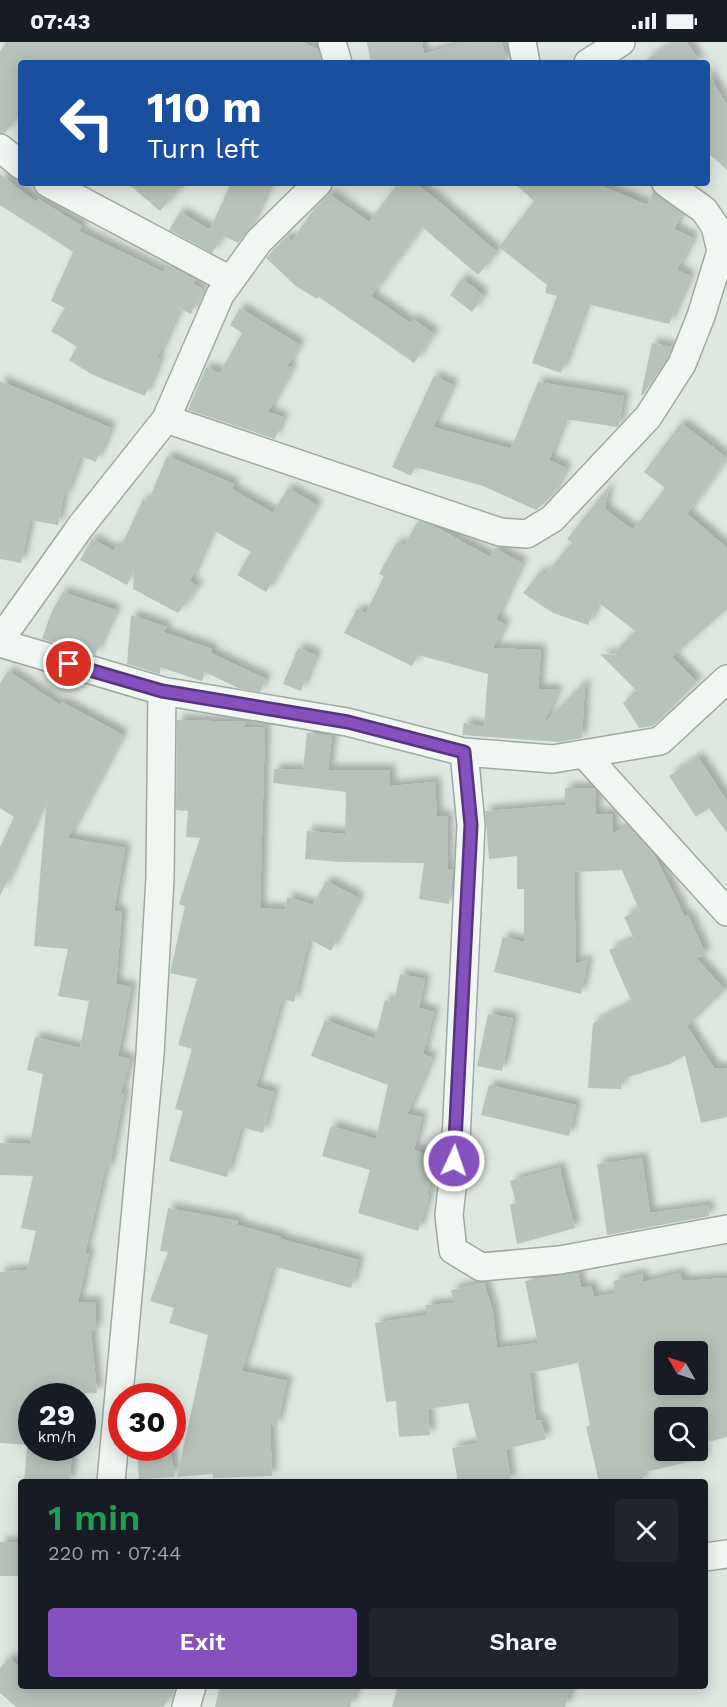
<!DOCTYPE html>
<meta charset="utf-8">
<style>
body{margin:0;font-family:"Work Sans",sans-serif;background:#20242c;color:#f1f3f6;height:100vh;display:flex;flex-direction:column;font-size:22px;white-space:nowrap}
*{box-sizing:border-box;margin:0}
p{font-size:20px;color:#9ea1a6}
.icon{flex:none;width:33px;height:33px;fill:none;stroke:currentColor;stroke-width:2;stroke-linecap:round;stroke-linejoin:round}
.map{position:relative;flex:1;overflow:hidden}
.drawer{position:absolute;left:18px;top:1437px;width:690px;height:210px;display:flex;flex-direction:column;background:#171b24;border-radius:6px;box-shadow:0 3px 15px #0003}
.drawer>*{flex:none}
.hud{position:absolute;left:18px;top:18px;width:692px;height:126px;border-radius:6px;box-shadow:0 3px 15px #0003;background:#1a4fa0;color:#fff;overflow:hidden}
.needle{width:39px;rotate:309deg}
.buttons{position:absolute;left:654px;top:1299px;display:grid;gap:12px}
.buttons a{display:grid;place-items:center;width:54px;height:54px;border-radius:6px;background:#171b24;box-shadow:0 3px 15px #0003;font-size:30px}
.speed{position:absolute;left:18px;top:1341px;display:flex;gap:12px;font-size:30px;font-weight:700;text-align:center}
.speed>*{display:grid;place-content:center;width:78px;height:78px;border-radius:50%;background:#171b24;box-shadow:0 3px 15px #0003;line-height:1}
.speed small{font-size:15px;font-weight:400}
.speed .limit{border:9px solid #d22;background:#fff;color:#111}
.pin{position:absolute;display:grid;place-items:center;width:51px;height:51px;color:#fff;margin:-26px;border:3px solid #fff;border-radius:50%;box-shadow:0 2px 6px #0007}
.me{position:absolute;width:66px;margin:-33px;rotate:3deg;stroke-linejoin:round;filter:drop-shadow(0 0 4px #0008)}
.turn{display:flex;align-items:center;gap:21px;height:126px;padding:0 30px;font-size:27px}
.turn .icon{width:78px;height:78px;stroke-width:2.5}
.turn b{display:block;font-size:42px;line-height:51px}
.round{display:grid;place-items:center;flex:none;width:63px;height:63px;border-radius:6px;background:#20242c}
.head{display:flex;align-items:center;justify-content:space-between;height:102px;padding:0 30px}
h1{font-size:36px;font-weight:600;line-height:45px;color:#1e9e55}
.action{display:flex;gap:12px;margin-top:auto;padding:12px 30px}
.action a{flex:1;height:69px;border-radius:6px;background:#8451bf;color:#fff;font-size:24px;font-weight:600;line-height:69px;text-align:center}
.action a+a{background:#20242c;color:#f1f3f6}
.status{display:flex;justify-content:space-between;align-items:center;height:42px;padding:0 30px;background:#171b24;direction:ltr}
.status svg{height:16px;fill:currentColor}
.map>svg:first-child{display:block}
.building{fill:#b7c3ba;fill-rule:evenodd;filter:url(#shadow)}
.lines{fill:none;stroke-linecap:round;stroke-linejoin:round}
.street-casing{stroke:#9ea9a1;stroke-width:30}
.street{stroke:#f2f6f3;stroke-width:27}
.route-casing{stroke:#56357c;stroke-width:15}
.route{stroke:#8451bf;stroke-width:10}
</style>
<div class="status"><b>07:43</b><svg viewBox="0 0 49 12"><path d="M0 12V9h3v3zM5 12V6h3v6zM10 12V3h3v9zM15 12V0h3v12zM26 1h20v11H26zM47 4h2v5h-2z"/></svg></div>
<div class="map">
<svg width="727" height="1665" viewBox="0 0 727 1665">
<defs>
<filter id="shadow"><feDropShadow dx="5.5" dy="-5.5" stdDeviation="3" flood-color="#0004"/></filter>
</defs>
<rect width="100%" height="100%" fill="#dfe7e1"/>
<path class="building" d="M7 0H303L318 7 322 21H21V70L5 91H0V9Z
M367 0H422L424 12 466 0H502L507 21H371Z
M675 0H687L700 21H641Z
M706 29 727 63V128L706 109Z
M0 132 36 160 38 157 82 184 79 189 163 230 167 222 196 238 193 242 203 247 191 272 180 267 157 316 160 317 145 354 93 333 69 318 77 305 51 289 65 266 51 259 73 210 0 163Z
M127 141H184L160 169Z
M231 141H271L250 186 238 201 210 187Z
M398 141H415L437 158 497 210 478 233 422 185 371 254 410 281 413 277 434 292 414 321 319 255 317 257 297 245 266 216 287 194 292 199 314 167 329 152 369 180Z
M514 141H595L647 163 653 150 682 171 674 187 693 196 677 228 690 234 669 282 587 262 561 331 532 321 557 254 545 251 547 243 499 205 534 159Z
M180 170 222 195 212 211 169 188Z
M462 236 484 254 472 270 450 253Z
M240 266 300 303 287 324 292 326 268 370 283 375 275 397 188 368 206 325 220 331 242 291 230 283Z
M652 301 672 305 668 315 643 353H641Z
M434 334 453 343 433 385 511 407 538 340 624 354 619 383 617 385 565 377 549 418 566 426 553 453 536 468 483 444 415 425 411 434 392 425Z
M0 339 111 386 96 420 80 414 67 453 64 452 58 483 30 478 21 521 0 517Z
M681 381 727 416 687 472 727 506V567L672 615 697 640 653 684 639 686 623 661 632 652H640L600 612 616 613 614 611 635 589 598 560 588 583 553 571 523 551 540 530 545 533 572 500 567 497 609 444 605 467 633 488 665 446 644 430Z
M167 414 234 442 232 447 273 471 288 446 317 463 266 550 237 533 251 510 213 488 190 539 198 545 178 571 133 547 134 528 127 543 80 518 92 497 114 509 117 503 121 505 143 457 148 460Z
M418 479 434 484 490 515 494 506 522 521 496 577 505 583 493 606 541 608 538 647 558 648 543 682 585 640 582 696 560 700 462 693 464 681 484 685 488 632 418 613 412 624 344 591 357 567 366 571 384 534 379 532 397 500 404 504Z
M63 550 116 568 95 613 42 597 52 569Z
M131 573 167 585 163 590 212 607 211 611 266 637 260 650 238 646 205 630 202 639 160 625V632L127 622Z
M298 606 316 613 301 649 283 642Z
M8 629 60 663 62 660 123 693 68 796 125 806 114 869 122 870 116 942 131 945 118 1014 130 1017 121 1051 124 1052 109 1127H105L85 1211H89L78 1260H96V1289H91L97 1351 32 1354V1403L0 1401V1230L27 1228 36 1189 21 1186 33 1134 0 1133V1101L30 1102 43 1032 27 1028 35 995 80 1006 89 959 58 954 68 907 34 904 47 754 0 854V805L14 775 0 766V641Z
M177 678 246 680 243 685 265 686 260 866 285 868 287 855 313 863 326 839 359 856 331 909 309 897 294 960 282 957 256 1045 274 1050 263 1091 241 1085 227 1135 169 1119 183 1069 175 1067 192 1007 178 1003 197 937 170 931 185 864 179 862 200 796 186 795 188 769 176 768Z
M307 691 332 694 328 728H390V744L435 740 437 774H447L448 827H453L449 862 419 857 424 821 341 820 305 817 307 789 345 792 346 750 273 741 274 727 303 728Z
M698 715 727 759V791L709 766 696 775 669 734Z
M565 746H594L596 748V772H613V791L628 784 655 814 685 875 688 873 706 913 696 916 725 948 687 984 714 1026H727V1075L701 1081 685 1013 670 1022 622 1037 621 1047 588 1046 593 981 632 961 609 908 634 897 624 875 639 868 622 828 574 830 576 922 588 917 581 952 494 930 503 895 524 900V847H517V814L489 817 485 769 565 763Z
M400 932 425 937 419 966 434 970 423 1012 432 1016 407 1072 422 1075 414 1108 439 1117 427 1152 429 1153 418 1189 358 1171 370 1128 322 1114 331 1084 376 1097 388 1043 311 1014 325 978 375 997 385 958 394 960Z
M488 972 513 976 502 1029 477 1024Z
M489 1043 576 1063 569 1094 481 1073Z
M642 1116 650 1171 708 1163 709 1174 607 1193 597 1122Z
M561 1125 560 1129 575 1186 517 1202 510 1163 516 1161 510 1139Z
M168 1166 238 1179 237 1183 281 1195V1197L359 1218 351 1246 273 1224 242 1329 287 1339 277 1384 270 1382 272 1434 213 1436V1432L177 1435 208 1293 169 1281 174 1266 150 1259 168 1210 160 1209Z
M578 1231 581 1246 591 1244 594 1255 615 1251 613 1239 642 1232 643 1240 680 1231 682 1239 727 1236V1395L701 1402 704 1416 641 1431 644 1440H599L586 1385 590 1383 578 1321 530 1331 536 1379 541 1378 546 1397 506 1407 511 1440H458L452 1406 478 1401 468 1361 428 1367 430 1393 399 1395 396 1359 386 1360 375 1281 426 1273V1263L454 1261 451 1248 484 1241 493 1270 497 1306 538 1301 525 1239ZM664 1310H698V1342H664ZM664 1376H698V1408H664Z
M27 1406H72L70 1440H24Z
M137 1406H170L175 1435 139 1437Z
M0 1500 21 1501V1534H0Z
M9 1616 21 1626V1644H173L164 1665H16L0 1651V1626Z
M220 1644H356L350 1665H215Z
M398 1644H571L565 1665H392Z"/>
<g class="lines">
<defs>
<path id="street" d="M332 0 338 21
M522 0 526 21
M588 21 621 0
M0 106 21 123
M48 141 230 238
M166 377 500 490 527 492 552 477 648 375 682 322 701 274 721 209 715 184 704 168 666 141
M0 598 81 484 166 377 220 253 259 199 318 141
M0 601 162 649 160 836 150 1012 111 1440
M162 649 347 680 464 710 553 717 660 699 727 637
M464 710 471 783 455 1119 449 1173 453 1208 481 1225 560 1218 727 1187
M584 712 727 870
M705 1515 727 1512
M186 1665 192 1644"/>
</defs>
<use href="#street" class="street-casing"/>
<use href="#street" class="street"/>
</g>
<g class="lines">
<defs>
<path id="route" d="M69 622 162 649 348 680 464 710 471 783 454 1119"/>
</defs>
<use href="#route" class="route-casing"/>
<use href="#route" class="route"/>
</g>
</svg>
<div class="buttons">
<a><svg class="needle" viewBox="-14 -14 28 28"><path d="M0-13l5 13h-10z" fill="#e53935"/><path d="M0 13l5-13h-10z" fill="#9ea1a6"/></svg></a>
<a><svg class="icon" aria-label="search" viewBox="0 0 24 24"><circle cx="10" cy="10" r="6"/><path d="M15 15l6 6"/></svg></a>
</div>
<div class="speed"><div>29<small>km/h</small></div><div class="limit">30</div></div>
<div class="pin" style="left:69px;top:622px;background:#d93025"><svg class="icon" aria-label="arrive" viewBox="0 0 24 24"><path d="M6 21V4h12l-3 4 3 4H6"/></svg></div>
<svg class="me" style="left:454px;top:1119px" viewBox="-20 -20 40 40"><circle r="17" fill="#8451bf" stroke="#fff" stroke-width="3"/><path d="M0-11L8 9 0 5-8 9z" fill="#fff"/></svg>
<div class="hud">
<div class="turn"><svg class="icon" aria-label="left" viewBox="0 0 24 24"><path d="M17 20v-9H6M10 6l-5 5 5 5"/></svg><div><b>110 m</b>Turn left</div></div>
</div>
<section class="drawer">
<div class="head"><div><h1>1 min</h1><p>220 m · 07:44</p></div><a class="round"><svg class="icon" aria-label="close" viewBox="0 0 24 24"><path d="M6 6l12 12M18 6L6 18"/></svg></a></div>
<div class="action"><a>Exit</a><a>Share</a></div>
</section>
</div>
